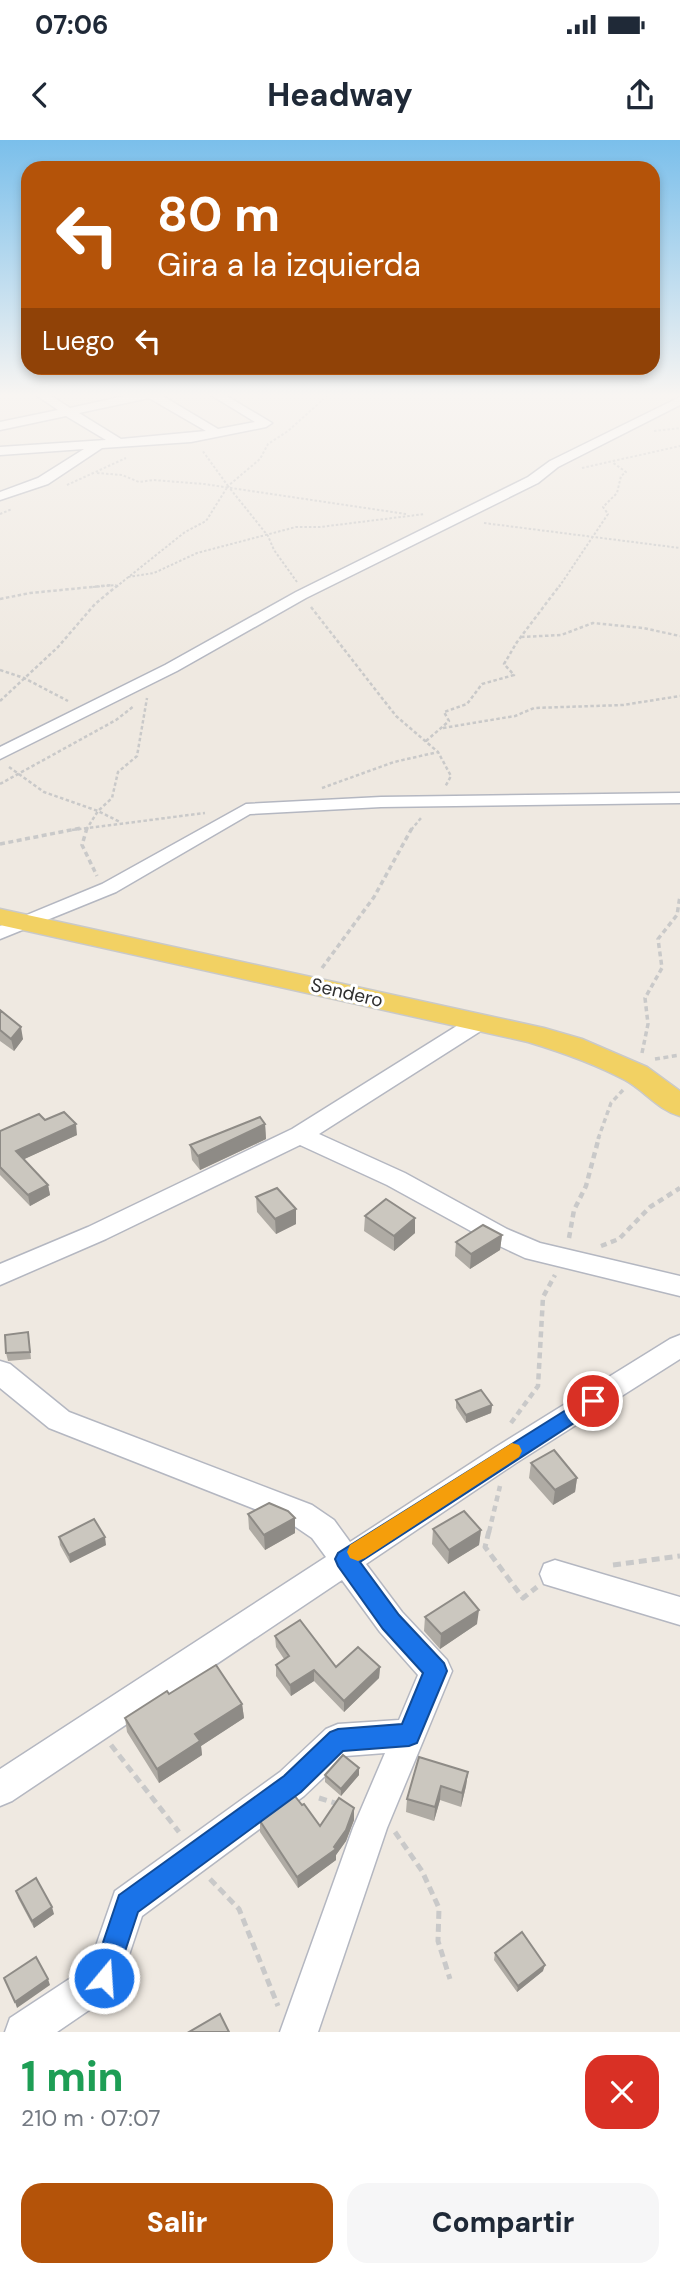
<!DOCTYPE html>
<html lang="es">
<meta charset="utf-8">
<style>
body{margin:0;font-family:"DM Sans",sans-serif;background:#f6f6f7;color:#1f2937;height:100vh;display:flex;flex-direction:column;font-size:26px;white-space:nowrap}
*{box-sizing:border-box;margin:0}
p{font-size:23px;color:#747a83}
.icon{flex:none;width:38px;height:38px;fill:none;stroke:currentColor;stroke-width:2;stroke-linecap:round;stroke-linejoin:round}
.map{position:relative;height:1892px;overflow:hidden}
.sheet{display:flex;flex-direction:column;background:#fff;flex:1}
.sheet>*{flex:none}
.banner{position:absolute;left:21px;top:21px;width:639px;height:214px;border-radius:21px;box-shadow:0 4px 10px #0003;background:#b45309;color:#fff;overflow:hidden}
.pin{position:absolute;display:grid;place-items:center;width:60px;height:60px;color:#fff;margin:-30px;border:4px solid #fff;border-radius:50%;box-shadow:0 2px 7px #0007}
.me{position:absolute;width:77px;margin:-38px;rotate:18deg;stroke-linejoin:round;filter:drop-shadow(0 0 5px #0008)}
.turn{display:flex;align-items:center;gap:24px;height:147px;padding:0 21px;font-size:32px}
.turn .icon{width:91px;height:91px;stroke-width:2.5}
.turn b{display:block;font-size:49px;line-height:60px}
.then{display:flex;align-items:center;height:66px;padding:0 21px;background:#0003;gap:14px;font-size:26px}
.round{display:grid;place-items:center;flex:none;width:74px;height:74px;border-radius:21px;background:#f6f6f7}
.head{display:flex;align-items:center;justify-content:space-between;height:119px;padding:0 21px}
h1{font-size:42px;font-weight:800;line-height:52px;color:#1e9e55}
.button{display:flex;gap:14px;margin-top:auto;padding:14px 21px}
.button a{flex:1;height:80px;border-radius:21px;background:#b45309;color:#fff;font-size:28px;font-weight:800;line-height:80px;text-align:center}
.button a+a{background:#f6f6f7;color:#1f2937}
.status{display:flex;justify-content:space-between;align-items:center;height:49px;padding:0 35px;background:#fff;direction:ltr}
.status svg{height:19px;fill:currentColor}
header{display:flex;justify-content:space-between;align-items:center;height:91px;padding:0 21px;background:#fff;font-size:32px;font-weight:800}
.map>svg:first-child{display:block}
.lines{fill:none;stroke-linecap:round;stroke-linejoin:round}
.minor-casing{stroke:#b4b7c1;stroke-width:3}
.major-casing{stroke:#c9c9c9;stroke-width:3}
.path-far4{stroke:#c9c9c9;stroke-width:2;stroke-dasharray:2.5 2;stroke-linecap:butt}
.path-far3{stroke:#c9c9c9;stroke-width:2.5;stroke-dasharray:3.5 2.5;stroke-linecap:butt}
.path-far2{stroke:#c9c9c9;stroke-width:3.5;stroke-dasharray:5 3.5;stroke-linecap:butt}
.path-far1{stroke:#c9c9c9;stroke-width:4.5;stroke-dasharray:6 4.5;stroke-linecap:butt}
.path{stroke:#c9c9c9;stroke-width:5;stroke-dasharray:8 5;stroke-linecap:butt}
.minor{fill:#fff;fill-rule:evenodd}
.major{fill:#f2d163;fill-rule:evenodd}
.wall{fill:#afaba4}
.shaded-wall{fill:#8e8b86}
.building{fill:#cbc7bf;stroke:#8e8b86;stroke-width:2}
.route{fill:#1a73e8;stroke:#114b97;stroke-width:2}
.slow{fill:#f59e0b}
.labels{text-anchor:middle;stroke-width:6;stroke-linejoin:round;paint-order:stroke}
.street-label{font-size:19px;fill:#2e2e2e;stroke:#fff}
</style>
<div class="status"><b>07:06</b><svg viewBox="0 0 49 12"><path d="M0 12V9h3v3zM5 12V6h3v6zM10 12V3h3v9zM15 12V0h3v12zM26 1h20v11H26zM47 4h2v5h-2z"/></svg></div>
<header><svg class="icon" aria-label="back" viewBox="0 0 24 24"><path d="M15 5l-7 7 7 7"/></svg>Headway<svg class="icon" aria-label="share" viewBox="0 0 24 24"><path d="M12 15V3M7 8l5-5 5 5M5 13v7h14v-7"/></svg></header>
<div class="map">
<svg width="680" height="1892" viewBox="0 0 680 1892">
<rect width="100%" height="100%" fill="#efe9e1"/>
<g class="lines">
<defs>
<path id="minor" d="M36 255H50L70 268 129 255H161L218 289 255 282 211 255H225L272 283 266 287 191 302 102 308 48 344 0 360V352L38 338 84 309 0 315V307L106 300 66 276 0 290V282L58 270ZM149 258 206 291 121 299 79 273Z
M680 257V265L558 327 538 343 306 458 177 531 0 619V607L165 525 296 452 528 337 550 321Z
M680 653V663L381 667 250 674 116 752 0 799V786L102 744 246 664 381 657Z
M479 875 487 877 490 882 487 887 319 994 405 1033 507 1089 540 1103 680 1136V1156L525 1118 489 1101 387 1045 300 1005 106 1099 0 1145V1124L88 1087 292 989 471 877Z
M680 1195V1219L516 1323 366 1424 402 1472 447 1520 452 1531 387 1688 318 1892H280L353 1688 385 1613 346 1616 304 1656 142 1776 117 1851 57 1892H5L10 1878 89 1826 115 1751 280 1632 326 1589 338 1584 399 1580 418 1535 380 1492 342 1440 12 1661 0 1666V1629L326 1417 312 1398 290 1383 49 1288 0 1248V1221L10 1224 69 1272 312 1365 334 1380 350 1402 496 1307 670 1199Z
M555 1420 680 1457V1485L544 1444 540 1434 544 1424Z"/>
<path id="major" d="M0 769 544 888 582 899 647 927 680 951V976C658 970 645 951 625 940 595 924 561 912 528 902L0 785Z"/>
</defs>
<use href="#minor" class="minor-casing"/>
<use href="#major" class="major-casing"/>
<path class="path-far4" d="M654 291 680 288
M582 328 680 306
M97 333 122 335 139 342 153 340 204 344 406 374
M67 345 126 318
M0 374 12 369
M484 383 680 408
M128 437 154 433 197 413 296 387H320L425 374
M297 442 274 410 268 396 228 346 260 319 268 304 288 291 328 255
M93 447 116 445
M116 447 185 392 206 381 228 346 202 310
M559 447 608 374 603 367 617 353 621 336 626 332 612 322"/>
<path class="path-far3" d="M0 459 30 453 112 445
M311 467 396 576 438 612 451 636 445 647
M521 497 561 495 593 483 643 488 680 496
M0 530 24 538 68 561
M0 561 58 507 95 464 118 445
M443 588 515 576 534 568 623 565 680 556
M426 601 449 581 444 572 467 564 482 544 514 535 504 524 517 502 560 445
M9 627 44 652 98 671 120 682
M0 644 116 580 134 566
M322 648 394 622 438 612
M72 690 205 673
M86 690 98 671 112 658 118 632 137 616 147 558
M411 690 421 678"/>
<path class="path-far2" d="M87 688 82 705 97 736
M0 704 81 688
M322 828 374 757 412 688
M642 913 648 884 645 858 662 828 658 799 677 775 680 756
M655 919 680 915
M598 999 611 963 623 950"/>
<path class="path-far1" d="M569 1098 574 1070 586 1046 599 997
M601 1106 619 1099 650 1067 680 1048
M511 1283 538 1246 543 1157 555 1135
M489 1392 500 1346"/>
<path class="path" d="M489 1391 485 1407 523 1458 537 1447
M613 1425 680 1416
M111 1605 179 1692
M319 1658 338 1664
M395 1692 422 1731 439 1768 438 1801 450 1839
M210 1739 239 1769 278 1866"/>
<use href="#minor" class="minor"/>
<use href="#major" class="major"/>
</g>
<path class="wall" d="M0 870 23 899 14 911 0 901Z
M45 980 77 995 24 1019 48 1045 50 1055 30 1066 0 1035V991Z
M265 984 266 999 200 1030 192 1020 190 1005Z
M256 1057 296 1084 276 1094 257 1072Z
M365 1076 415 1093 394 1111 364 1091Z
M502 1095 500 1110 470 1129 455 1116 456 1102Z
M29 1199 31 1219 8 1221 6 1213Z
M456 1260 492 1265 491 1273 466 1283 456 1268Z
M531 1323 577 1338 575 1352 553 1365 529 1338Z
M248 1374 295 1378V1393L265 1410 249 1389Z
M433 1389 481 1390 479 1405 448 1424 432 1404Z
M59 1397 106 1405 70 1423 60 1405Z
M425 1477 477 1484 440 1509 424 1491Z
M275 1496 336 1527H380L379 1538 344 1572 314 1541 291 1556 276 1536V1525L284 1519 276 1507Z
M169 1554 242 1564 244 1578 201 1606 202 1615 159 1643 127 1592 125 1578Z
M468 1632 466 1646 461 1667 440 1660 434 1681 406 1672 407 1659Z
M325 1635H359L341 1656 325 1642Z
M302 1665 320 1686 354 1668V1680L346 1701 336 1715V1720L298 1748 260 1692V1681Z
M16 1751 54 1774 34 1788 18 1758Z
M495 1813 543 1831 517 1852 494 1820Z"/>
<path class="shaded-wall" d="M21 887 23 899 14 911 11 899Z
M76 984 77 995 18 1022 16 1011Z
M265 984 266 999 200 1030 198 1016Z
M48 1045 50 1055 30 1066 28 1055Z
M296 1069V1084L276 1094 275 1079Z
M415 1078V1093L394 1111V1096Z
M502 1095 500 1110 470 1129 471 1114Z
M492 1265 491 1273 466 1283V1275Z
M577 1338 575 1352 553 1365 555 1350Z
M295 1378V1393L265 1410 264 1395Z
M481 1390 479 1405 448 1424 449 1410Z
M105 1397 106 1405 70 1423 69 1415Z
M479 1470 477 1484 440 1509 441 1494Z
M380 1527 379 1538 344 1572V1561Z
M314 1530V1541L291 1556 290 1545Z
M242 1564 244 1578 201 1606 202 1615 159 1643 157 1629 195 1594Z
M359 1628V1635L341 1656V1649Z
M468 1632 466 1646 461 1667 462 1653Z
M441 1646 440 1660 434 1681 435 1667Z
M354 1668V1680L346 1701 336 1715V1720L298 1748 297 1737 334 1707Z
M52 1767 54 1774 34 1788 32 1781Z
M545 1825 543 1831 517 1852 518 1846Z
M48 1839 50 1845 17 1868 15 1862Z"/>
<path class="building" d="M0 870 21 887 11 899 0 890Z
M64 972 76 984 16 1011 48 1045 28 1055 0 1027V991L39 974 45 980Z
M260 977 265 984 198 1016 190 1005Z
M277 1048 296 1069 275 1079 256 1057Z
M386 1059 415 1078 394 1096 365 1076Z
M483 1085 502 1095 471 1114 456 1102Z
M28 1192 30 1212 6 1213 5 1195Z
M481 1250 492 1265 466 1275 456 1260Z
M554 1310 577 1338 555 1350 531 1323Z
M269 1363 288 1371 295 1378 264 1395 248 1374Z
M464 1371 481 1390 449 1410 433 1389Z
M94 1379 105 1397 69 1415 59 1397Z
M464 1452 479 1470 441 1494 425 1477Z
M300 1480 336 1527 358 1507 380 1527 344 1561 314 1530 290 1545 276 1525 289 1516 275 1496Z
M216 1525 242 1564 195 1594 200 1601 157 1629 125 1578 167 1551 169 1554Z
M343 1615 359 1628 341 1649 325 1635Z
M419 1617 468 1632 462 1653 441 1646 435 1667 407 1659Z
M294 1655 302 1665 304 1664 320 1686 339 1658 354 1668 346 1690 334 1707 336 1709 297 1737 260 1681Z
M36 1738 52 1767 32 1781 16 1751Z
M522 1792 545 1825 518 1846 495 1813Z
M36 1817 48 1839 15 1862 4 1838Z
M220 1874 229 1892H189Z"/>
<linearGradient id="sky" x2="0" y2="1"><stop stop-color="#7abfeb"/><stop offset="0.49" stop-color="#f8f5f2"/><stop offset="1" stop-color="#f8f5f2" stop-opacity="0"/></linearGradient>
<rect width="680" height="520" fill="url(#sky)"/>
<path class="route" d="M593 1253 600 1255 602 1261 600 1266 360 1422 399 1475 444 1523 447 1531 417 1603 409 1606 343 1611 301 1652 138 1772 113 1848 104 1851 95 1848 91 1838 119 1755 284 1636 330 1592 338 1589 402 1584 423 1533 383 1489 338 1426 335 1419 338 1413Z"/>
<path class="slow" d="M512 1303 519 1305 522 1311 519 1317 365 1418 358 1421 350 1418 347 1412 350 1405Z"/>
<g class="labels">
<g class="street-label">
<text transform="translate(347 852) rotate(13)" y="7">Sendero</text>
</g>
</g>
</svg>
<div class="pin" style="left:593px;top:1261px;background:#d93025"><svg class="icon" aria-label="arrive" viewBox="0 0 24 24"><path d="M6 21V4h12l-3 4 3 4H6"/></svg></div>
<svg class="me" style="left:104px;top:1838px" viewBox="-20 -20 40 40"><circle r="17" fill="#1a73e8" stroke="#fff" stroke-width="3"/><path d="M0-11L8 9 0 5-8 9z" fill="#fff"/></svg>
<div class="banner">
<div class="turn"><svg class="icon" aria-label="left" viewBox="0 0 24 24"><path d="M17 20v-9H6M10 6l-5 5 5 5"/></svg><div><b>80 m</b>Gira a la izquierda</div></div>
<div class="then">Luego<svg class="icon" aria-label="left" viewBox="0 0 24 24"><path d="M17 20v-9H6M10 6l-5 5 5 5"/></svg></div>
</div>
</div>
<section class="sheet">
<div class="head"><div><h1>1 min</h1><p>210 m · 07:07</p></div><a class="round" style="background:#d93025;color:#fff"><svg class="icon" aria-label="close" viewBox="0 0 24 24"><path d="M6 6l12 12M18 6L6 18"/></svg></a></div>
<div class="button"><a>Salir</a><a>Compartir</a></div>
</section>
